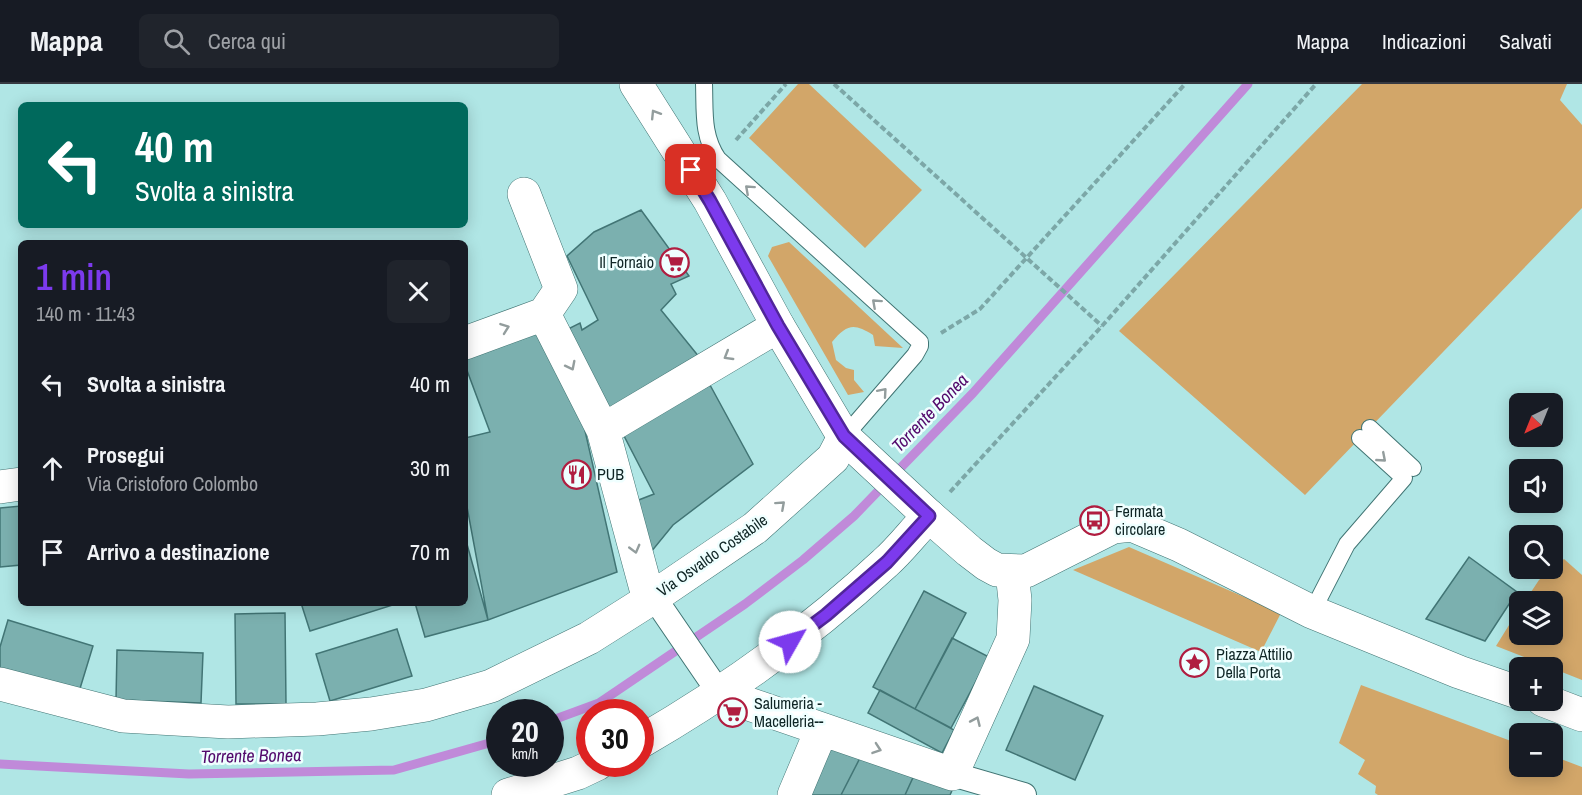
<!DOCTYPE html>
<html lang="it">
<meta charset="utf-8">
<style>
body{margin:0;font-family:"Archivo Narrow",sans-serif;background:#20242c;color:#f1f3f6;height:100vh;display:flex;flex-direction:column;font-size:22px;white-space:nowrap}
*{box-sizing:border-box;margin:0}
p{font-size:20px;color:#9ea1a6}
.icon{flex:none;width:33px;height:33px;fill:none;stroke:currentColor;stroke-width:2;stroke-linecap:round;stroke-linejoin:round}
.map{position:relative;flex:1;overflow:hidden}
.panel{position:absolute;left:18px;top:156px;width:450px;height:366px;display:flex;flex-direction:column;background:#171b24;border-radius:9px;box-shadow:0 3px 15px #0003}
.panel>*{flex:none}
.banner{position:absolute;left:18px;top:18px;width:450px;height:126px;border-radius:9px;box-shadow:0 3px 15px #0003;background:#00695c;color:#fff;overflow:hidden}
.needle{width:39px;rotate:223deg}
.fabs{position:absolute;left:1509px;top:309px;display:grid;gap:12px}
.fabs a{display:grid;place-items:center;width:54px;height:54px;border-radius:9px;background:#171b24;box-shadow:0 3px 15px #0003;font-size:30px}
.speed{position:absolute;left:486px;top:615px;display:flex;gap:12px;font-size:30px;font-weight:700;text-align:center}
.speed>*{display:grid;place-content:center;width:78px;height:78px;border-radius:50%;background:#171b24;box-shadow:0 3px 15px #0003;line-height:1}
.speed small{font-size:15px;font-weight:400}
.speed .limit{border:9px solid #d22;background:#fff;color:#111}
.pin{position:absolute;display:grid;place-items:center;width:51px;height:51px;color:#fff;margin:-26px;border-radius:12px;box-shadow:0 3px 9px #0006}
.me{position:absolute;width:66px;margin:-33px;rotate:52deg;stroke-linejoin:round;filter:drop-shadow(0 0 4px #0008)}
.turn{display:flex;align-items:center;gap:21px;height:126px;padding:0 18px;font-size:27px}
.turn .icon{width:78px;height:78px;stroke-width:2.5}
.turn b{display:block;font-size:42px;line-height:51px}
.round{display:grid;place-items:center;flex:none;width:63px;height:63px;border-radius:9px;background:#20242c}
.summary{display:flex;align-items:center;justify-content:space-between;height:102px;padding:0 18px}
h1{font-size:36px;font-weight:600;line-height:45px;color:#7c3aed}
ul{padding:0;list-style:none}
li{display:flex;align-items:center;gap:18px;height:84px;padding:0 18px}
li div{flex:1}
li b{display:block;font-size:22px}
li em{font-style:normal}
header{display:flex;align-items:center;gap:36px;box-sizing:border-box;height:84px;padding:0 30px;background:#171b24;border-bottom:2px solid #363941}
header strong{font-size:28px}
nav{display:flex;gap:33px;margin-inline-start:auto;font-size:21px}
.search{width:420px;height:54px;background:#20242c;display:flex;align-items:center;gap:15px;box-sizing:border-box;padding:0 21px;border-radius:9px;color:#9ea1a6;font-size:22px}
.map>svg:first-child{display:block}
.green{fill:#d2a669}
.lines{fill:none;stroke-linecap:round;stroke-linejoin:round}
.stream{stroke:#c08ad9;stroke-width:9}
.building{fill:#7bb0af;stroke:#427575;stroke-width:1.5}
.service-casing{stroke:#407473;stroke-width:18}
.pedestrian-casing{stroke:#407473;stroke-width:26}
.minor-casing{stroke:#407473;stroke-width:34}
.tertiary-casing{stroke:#407473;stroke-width:34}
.path{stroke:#7ca7a7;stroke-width:4;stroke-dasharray:6 3;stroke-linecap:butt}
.service{stroke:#fff;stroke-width:16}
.pedestrian{stroke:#fff;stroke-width:24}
.minor{stroke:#fff;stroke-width:33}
.tertiary{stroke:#fff;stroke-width:33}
.oneway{stroke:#939d9d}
.route-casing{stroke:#51269a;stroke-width:15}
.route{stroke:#7c3aed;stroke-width:10}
.labels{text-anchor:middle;stroke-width:5;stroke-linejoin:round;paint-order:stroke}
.poi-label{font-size:16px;fill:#0f2525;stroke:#efffff;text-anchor:start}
.street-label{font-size:16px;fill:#0f2525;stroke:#efffff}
.water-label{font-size:18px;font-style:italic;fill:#530a6c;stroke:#efffff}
</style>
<header>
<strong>Mappa</strong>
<div class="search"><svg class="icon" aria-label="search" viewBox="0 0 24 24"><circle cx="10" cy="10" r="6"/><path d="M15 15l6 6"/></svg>Cerca qui</div>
<nav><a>Mappa</a><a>Indicazioni</a><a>Salvati</a></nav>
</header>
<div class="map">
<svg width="1582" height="711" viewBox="0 0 1582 711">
<rect width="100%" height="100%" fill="#b0e6e5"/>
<path class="green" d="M798 0H809L922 106 865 164 749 54Z
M1362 0H1567L1560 16 1582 41V124L1305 411 1119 247Z
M789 158 903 264 875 262 873 251C854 239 847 240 832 258L836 276 846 284 854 286V296L864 308 848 311 768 172 772 163Z
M1129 463 1281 529 1261 568 1073 486Z
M1564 475 1582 491V596L1496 562 1519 525 1520 550H1552V518L1525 517 1539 496Z
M1361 601 1519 660 1520 682H1552L1553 672 1582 683V711H1378L1375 709 1376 702 1358 690 1365 676 1339 659Z"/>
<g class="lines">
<path class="stream" d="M550 637 599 619 745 520 803 476 854 432 973 309 1248 0
M0 680 189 690 394 686 500 656"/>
</g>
<path class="building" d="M641 126 689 192 671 200 676 210 661 226 700 274 590 338 550 254 580 239 582 246 598 236 567 172 594 148Z
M542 239 581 329 617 488 488 536 465 412V354L490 348 465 281V269Z
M710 301 753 380 673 441 651 468 636 417 654 410 622 348Z
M21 422V481L0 483V424Z
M465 453 488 536 425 553 415 519H465Z
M1469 473 1517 508 1485 557 1426 535Z
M924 507 966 529 915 625 873 603Z
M301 519H395L396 520 310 547Z
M285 529 286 620H236L235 530Z
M8 536 93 562 78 611 0 587V563Z
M397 545 412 592 330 617 316 570Z
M952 554 989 573 951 644 915 625Z
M117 566 203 569 201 619 116 616Z
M1034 602 1103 632 1075 696 1006 666Z
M880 606 954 646 942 669 868 629Z
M825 657 861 672 841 711H804Z
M861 672 916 687 905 711H841Z
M916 687 954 702 950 711H905Z"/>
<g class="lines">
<defs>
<path id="service" d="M704 0C705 28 702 51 718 75L920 258V262L915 271 844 353
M1370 344 1413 384
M1312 528 1347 460 1404 394 1360 354"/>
<path id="pedestrian" d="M653 512 720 610
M952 690 1024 711"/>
<path id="minor" d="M524 110 561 205 544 230
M544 230 603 346 649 516 755 444 833 374 844 353
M465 259 544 230
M603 346 778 242
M0 403 21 400
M0 600 123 632 228 638 317 635 371 630 426 621 491 602 589 554 649 516
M720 610 952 690 1013 555 1015 516 1012 488
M640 658C728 607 811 548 885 479 901 465 914 447 929 432
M508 711 578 689 597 680
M794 711 821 647"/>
<path id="tertiary" d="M636 0 710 117 778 242 844 353 929 432 969 467 986 480 997 486 1026 487 1113 443 1132 441 1179 461 1312 528 1459 588 1520 609
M1543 616 1582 631"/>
</defs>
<use href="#service" class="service-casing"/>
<use href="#pedestrian" class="pedestrian-casing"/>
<use href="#minor" class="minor-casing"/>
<use href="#tertiary" class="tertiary-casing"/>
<path class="path" d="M834 0 1102 242
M736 56 786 0
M941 249 980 225 1185 0
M950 408 1102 242 1316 0"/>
<use href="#service" class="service"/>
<use href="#pedestrian" class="pedestrian"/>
<use href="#minor" class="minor"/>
<use href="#tertiary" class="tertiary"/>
</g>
<defs><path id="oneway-chevron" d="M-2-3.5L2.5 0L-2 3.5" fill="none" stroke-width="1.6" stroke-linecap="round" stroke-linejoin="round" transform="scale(1.5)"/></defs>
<g class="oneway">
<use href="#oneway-chevron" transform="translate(655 30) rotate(-122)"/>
<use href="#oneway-chevron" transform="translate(749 105) rotate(-138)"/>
<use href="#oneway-chevron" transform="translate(876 219) rotate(-138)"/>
<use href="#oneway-chevron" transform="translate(505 244) rotate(-20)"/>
<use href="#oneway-chevron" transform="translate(728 272) rotate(149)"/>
<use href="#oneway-chevron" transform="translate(571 282) rotate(63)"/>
<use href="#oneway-chevron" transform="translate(883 308) rotate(-49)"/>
<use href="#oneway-chevron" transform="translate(1382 374) rotate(41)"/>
<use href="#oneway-chevron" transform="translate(781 421) rotate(-42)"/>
<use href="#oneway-chevron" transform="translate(635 465) rotate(75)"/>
<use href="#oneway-chevron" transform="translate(976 637) rotate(-66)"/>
<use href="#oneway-chevron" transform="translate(877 665) rotate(19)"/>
</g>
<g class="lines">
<defs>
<path id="route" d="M691 86 710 117 778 242 844 352 929 432 887 478 826 531 790 558"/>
</defs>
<use href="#route" class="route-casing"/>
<use href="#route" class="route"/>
</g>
<defs>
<symbol id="supermarket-ring" viewBox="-11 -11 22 22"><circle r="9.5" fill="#efffff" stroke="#b01d40" stroke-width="1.5"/><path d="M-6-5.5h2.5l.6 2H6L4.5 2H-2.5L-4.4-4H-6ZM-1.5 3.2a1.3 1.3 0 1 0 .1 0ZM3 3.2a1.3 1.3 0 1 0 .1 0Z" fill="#b01d40"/></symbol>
<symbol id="restaurant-ring" viewBox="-11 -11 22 22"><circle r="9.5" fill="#efffff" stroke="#b01d40" stroke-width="1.5"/><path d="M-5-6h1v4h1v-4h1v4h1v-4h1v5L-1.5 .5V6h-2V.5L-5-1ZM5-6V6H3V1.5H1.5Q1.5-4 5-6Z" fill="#b01d40"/></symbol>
<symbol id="bus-ring" viewBox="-11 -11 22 22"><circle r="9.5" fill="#efffff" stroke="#b01d40" stroke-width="1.5"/><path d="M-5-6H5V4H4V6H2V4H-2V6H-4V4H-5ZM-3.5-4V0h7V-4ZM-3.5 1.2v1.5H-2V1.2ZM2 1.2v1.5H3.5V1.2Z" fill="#b01d40"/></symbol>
<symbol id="sight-ring" viewBox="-11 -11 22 22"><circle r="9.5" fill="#efffff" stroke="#b01d40" stroke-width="1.5"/><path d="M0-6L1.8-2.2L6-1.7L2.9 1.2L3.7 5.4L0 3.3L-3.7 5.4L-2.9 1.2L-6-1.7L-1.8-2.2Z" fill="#b01d40"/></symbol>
</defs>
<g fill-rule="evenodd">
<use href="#supermarket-ring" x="658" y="162" width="33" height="33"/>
<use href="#restaurant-ring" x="560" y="374" width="33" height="33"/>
<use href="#bus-ring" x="1078" y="420" width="33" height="33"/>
<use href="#sight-ring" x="1178" y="562" width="33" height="33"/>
<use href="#supermarket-ring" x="716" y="612" width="33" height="33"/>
</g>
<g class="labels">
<g class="poi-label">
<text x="654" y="184" text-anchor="end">Il Fornaio</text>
<text x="597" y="396">PUB</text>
<text x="1115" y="433">Fermata<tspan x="1115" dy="18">circolare</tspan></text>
<text x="1216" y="576">Piazza Attilio<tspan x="1216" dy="18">Della Porta</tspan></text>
<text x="754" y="625">Salumeria -<tspan x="754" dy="18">Macelleria--</tspan></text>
</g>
<g class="street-label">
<text transform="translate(712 471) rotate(-35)" y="6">Via Osvaldo Costabile</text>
</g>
<g class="water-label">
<text transform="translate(930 329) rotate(-46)" y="6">Torrente Bonea</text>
<text transform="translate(251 672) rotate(-1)" y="6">Torrente Bonea</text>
</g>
</g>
</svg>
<div class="fabs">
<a><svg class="needle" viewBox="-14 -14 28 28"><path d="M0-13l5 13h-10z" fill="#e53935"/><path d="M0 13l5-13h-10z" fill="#9ea1a6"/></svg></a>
<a><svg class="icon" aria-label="sound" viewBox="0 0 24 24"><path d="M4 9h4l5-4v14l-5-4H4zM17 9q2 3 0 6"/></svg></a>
<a><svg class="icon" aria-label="search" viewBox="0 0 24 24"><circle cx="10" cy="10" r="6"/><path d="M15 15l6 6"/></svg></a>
<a><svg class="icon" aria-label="layers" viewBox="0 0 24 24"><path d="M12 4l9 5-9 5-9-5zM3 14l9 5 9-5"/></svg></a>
<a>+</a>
<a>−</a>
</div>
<div class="speed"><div>20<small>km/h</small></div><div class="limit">30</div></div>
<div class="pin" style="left:691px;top:86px;background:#d93025"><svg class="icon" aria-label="arrive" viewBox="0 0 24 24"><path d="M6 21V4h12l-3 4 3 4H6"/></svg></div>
<svg class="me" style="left:790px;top:558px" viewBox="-20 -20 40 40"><circle r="19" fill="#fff"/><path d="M0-13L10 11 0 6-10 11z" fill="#7c3aed"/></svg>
<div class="banner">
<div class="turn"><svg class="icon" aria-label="left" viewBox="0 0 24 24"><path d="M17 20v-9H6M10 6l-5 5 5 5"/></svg><div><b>40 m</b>Svolta a sinistra</div></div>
</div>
<section class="panel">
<div class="summary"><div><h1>1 min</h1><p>140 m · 11:43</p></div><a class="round"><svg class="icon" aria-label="close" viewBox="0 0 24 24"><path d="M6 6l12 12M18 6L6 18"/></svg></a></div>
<ul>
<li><svg class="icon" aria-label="left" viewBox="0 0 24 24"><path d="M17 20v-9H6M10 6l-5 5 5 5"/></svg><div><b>Svolta a sinistra</b></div><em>40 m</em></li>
<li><svg class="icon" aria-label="ahead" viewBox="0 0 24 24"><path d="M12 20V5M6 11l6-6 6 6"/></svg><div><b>Prosegui</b><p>Via Cristoforo Colombo</p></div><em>30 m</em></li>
<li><svg class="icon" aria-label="arrive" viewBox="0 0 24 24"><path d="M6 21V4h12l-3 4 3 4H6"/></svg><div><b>Arrivo a destinazione</b></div><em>70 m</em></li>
</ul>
</section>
</div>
